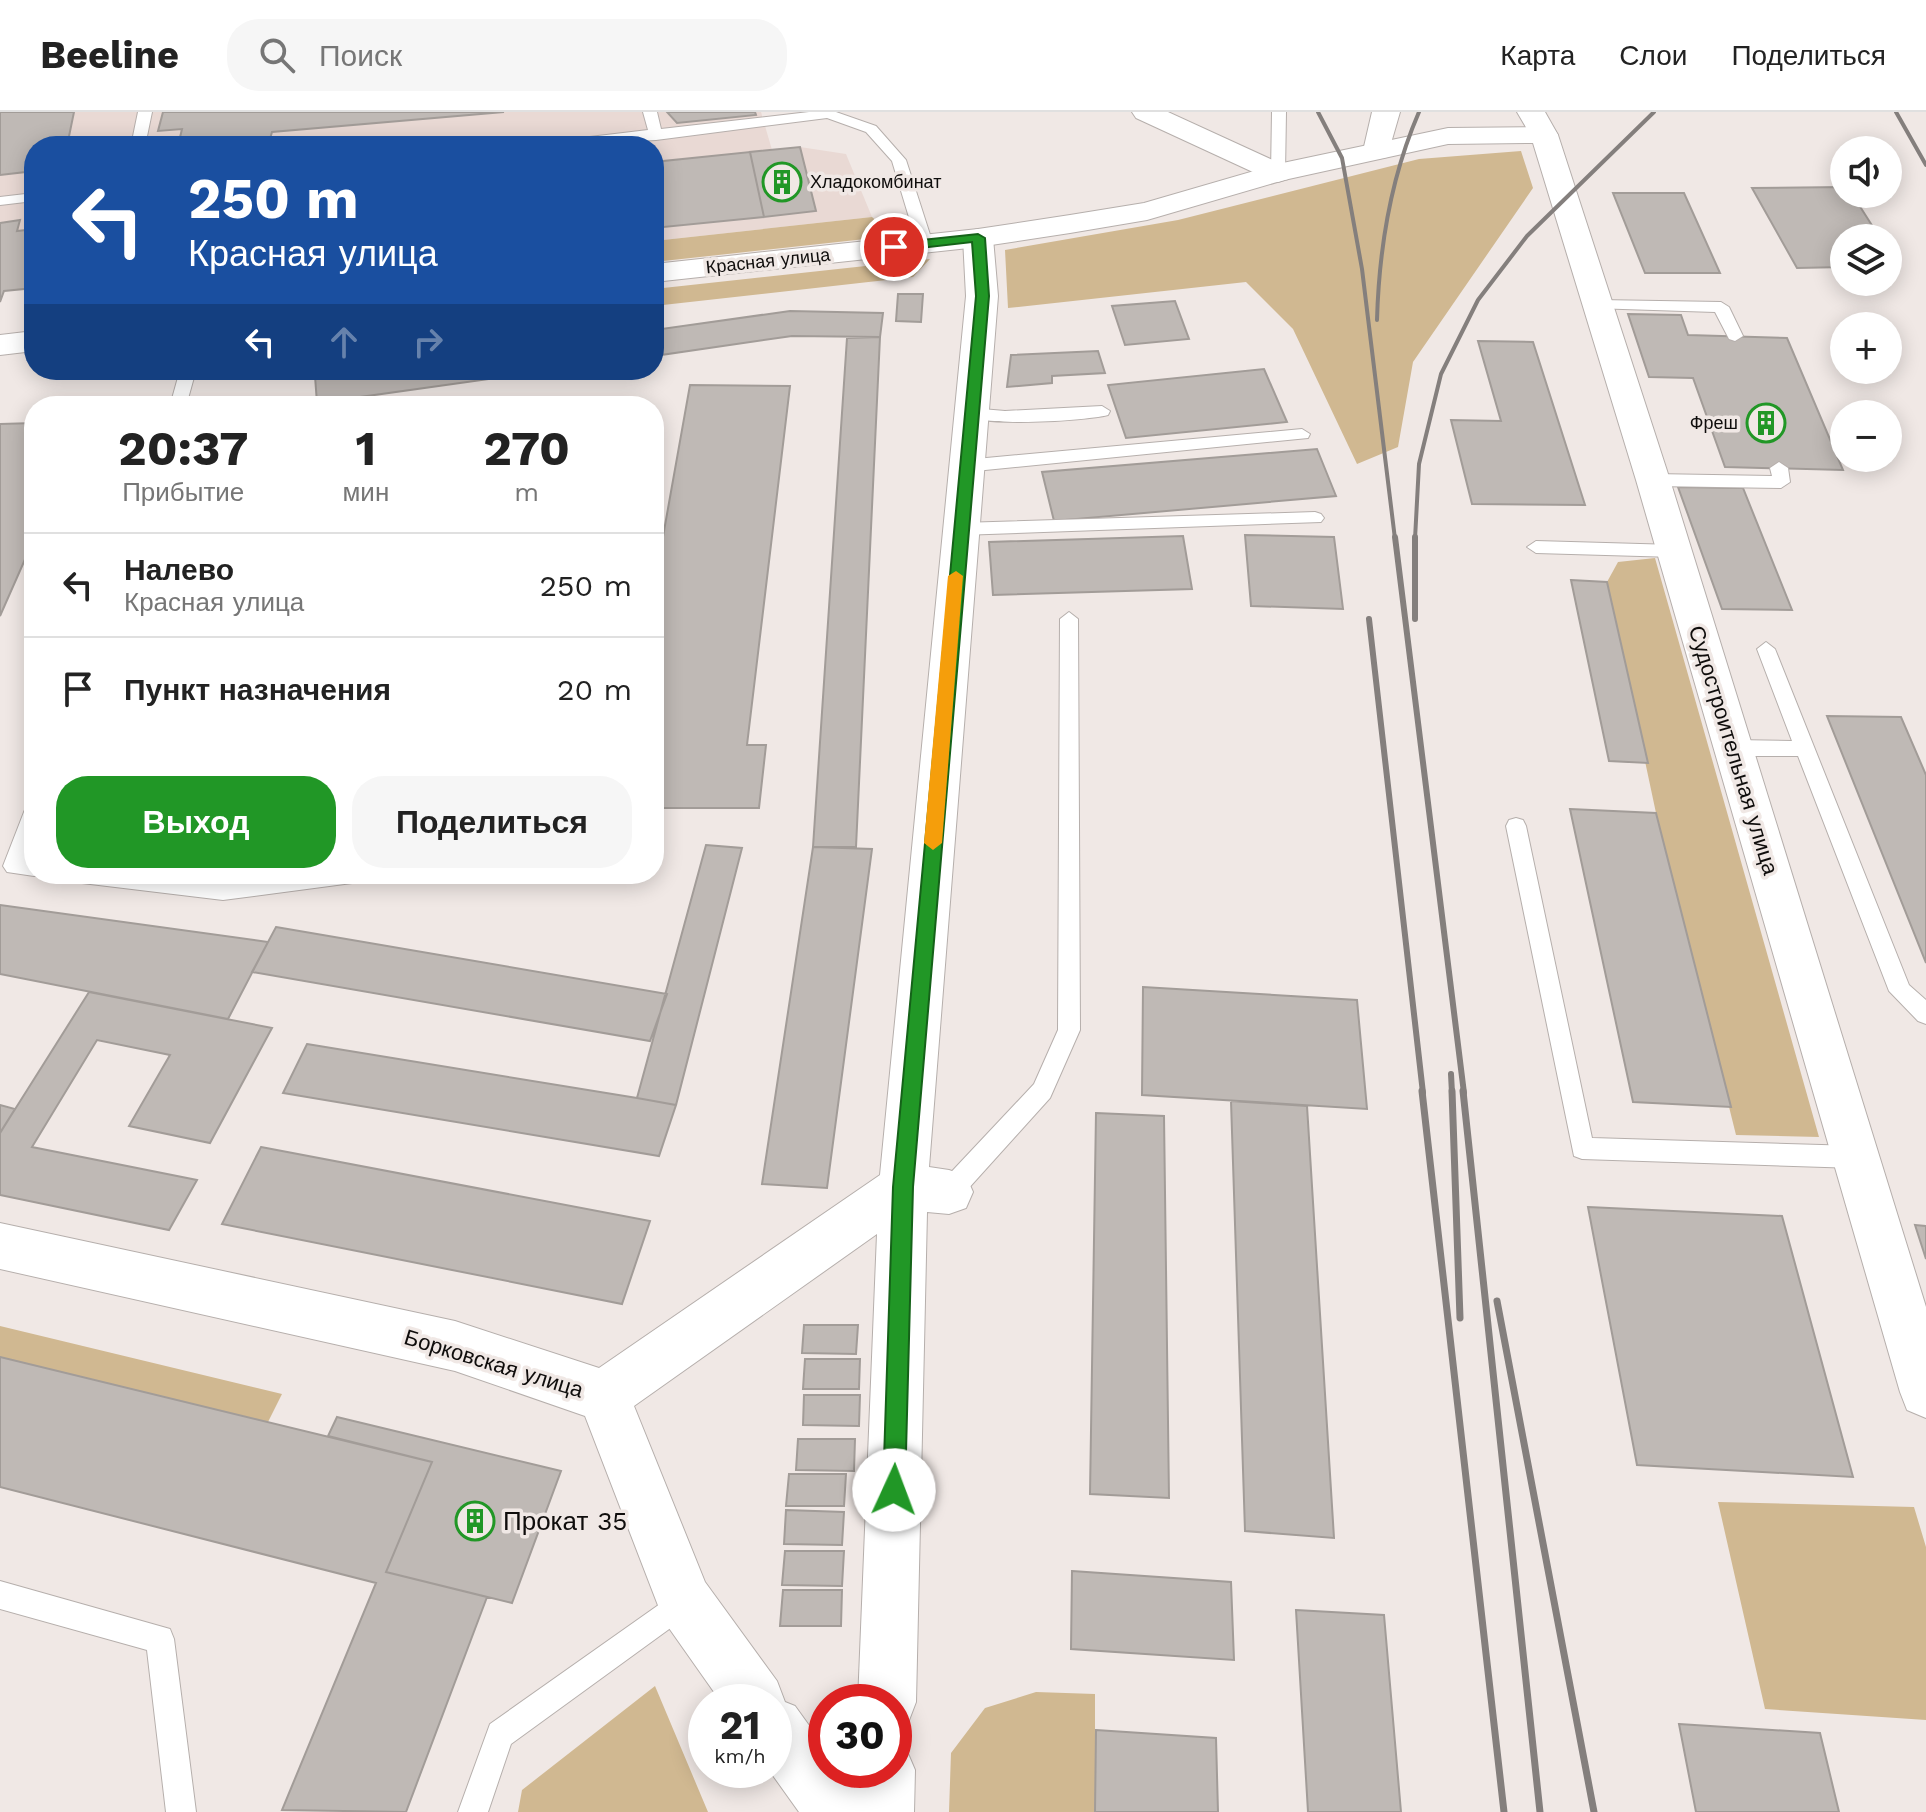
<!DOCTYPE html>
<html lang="ru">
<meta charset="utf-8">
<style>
body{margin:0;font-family:"Work Sans",sans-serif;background:#f6f6f6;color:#222;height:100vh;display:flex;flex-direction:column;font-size:30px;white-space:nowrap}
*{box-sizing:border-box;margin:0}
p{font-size:26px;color:#767676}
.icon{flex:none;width:44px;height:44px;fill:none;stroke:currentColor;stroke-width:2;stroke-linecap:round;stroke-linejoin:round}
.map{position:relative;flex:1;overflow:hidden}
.side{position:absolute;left:24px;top:284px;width:640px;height:488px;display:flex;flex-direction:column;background:#fff;border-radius:32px;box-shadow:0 4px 20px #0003}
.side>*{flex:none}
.banner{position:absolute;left:24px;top:24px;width:640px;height:244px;border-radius:32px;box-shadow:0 4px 20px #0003;background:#1a4fa0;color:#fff;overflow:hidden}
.fabs{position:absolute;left:1830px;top:24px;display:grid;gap:16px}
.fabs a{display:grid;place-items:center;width:72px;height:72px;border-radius:50%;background:#fff;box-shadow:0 4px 20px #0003;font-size:40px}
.speed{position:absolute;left:688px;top:1572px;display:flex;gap:16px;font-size:40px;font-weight:700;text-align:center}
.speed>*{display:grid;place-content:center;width:104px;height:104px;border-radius:50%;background:#fff;box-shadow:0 4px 20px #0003;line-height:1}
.speed small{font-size:20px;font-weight:400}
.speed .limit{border:12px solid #d22;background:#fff;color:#111}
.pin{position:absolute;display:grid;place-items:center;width:68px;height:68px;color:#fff;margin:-34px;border:4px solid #fff;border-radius:50%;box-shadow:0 2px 8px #0007}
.me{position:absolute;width:88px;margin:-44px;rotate:2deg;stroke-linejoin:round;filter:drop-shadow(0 0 6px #0008)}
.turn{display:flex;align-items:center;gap:28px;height:168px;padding:0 32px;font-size:36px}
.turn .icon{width:104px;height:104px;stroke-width:2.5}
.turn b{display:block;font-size:56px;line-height:68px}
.lanes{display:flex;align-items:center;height:76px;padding:0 32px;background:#0003;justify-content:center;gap:40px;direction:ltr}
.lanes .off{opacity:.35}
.eta{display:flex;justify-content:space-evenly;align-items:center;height:136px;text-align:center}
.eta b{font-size:48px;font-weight:700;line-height:56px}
.action{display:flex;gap:16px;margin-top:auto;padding:16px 32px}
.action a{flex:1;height:92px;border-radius:32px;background:#219726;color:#fff;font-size:32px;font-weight:700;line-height:92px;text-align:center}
.action a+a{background:#f6f6f6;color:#222}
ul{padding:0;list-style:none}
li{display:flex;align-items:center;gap:24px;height:104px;padding:0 32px;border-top:2px solid #e0e0e0}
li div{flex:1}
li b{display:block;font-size:30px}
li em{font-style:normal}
header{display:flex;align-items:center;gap:48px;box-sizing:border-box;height:112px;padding:0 40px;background:#fff;border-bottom:2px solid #e0e0e0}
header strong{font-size:38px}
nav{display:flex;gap:44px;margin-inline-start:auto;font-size:28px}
.search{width:560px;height:72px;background:#f6f6f6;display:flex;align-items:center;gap:20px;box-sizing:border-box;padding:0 28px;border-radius:32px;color:#767676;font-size:30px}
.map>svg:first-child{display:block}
.built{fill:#e9d9d4}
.green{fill:#d0b891}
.building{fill:#bfb9b5;stroke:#a29c98;stroke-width:2}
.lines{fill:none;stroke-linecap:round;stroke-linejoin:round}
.lane-casing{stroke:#b6afac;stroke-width:2}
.street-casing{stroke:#b6afac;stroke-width:2}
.secondary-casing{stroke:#b6afac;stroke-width:2}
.lane{fill:#fff;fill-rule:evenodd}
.street{fill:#fff;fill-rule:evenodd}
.secondary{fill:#fff;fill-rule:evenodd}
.rail-far2{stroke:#847f7d;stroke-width:4}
.rail-far1{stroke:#847f7d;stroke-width:6}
.rail{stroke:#847f7d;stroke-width:7}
.route{fill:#219726;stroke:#156219;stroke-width:2}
.slow{fill:#f59e0b}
.labels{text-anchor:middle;stroke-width:7;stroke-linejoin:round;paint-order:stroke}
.far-poi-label{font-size:18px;fill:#0f0d0c;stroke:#f0e8e5;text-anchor:start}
.far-street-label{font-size:18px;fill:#0f0d0c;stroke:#f0e8e5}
.street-label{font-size:22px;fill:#0f0d0c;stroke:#f0e8e5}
.near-poi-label{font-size:26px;fill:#0f0d0c;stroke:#f0e8e5;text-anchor:start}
</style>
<header>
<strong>Beeline</strong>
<div class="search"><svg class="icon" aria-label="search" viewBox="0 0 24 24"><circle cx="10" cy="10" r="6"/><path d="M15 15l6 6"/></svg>Поиск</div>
<nav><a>Карта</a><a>Слои</a><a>Поделиться</a></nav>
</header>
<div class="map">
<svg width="1926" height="1700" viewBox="0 0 1926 1700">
<rect width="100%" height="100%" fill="#f0e8e5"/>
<path class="built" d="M0 0H761L772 38 800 35 846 42 872 105 654 129V34H34V117L17 119 19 108 0 111Z"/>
<path class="green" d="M1521 39 1533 76 1413 250 1398 335 1357 352 1293 217 1246 170 1008 196 1005 138 1178 108 1419 47Z
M872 105 893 124 654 150V129Z
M930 147 913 165 654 194V177Z
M1655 446 1819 1025 1736 1023 1656 701 1607 470 1618 450Z
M0 1214 282 1282 268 1310 0 1245Z
M1718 1390 1914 1395 1926 1435V1608L1765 1597Z
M655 1574 708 1700H518L522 1678Z
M1036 1580 1095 1582V1700H949L951 1641 985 1596Z"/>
<path class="building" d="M0 0H74L67 34H34V59L0 63Z
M163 0H504L272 20 268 34H178L182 17 158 19Z
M667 0H755L756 3 677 11Z
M800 35 816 99 764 105 750 40Z
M750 40 764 105 654 116V50Z
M1844 75V82H1852L1880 126H1844V155L1797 156 1752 76Z
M1613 81H1684L1720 161H1645Z
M20 108 17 119 34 117V176L4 179 0 190V111Z
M898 182H923L921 210 896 209Z
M1175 189 1189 227 1125 233 1112 194Z
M790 199 883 201 880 225 792 224 654 244V218Z
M1628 202 1681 203 1688 223 1787 226 1843 358 1725 355 1693 266 1649 265Z
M880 225 856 735H813L847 226Z
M1478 229 1533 230 1585 393 1472 392 1451 308 1501 309Z
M1098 239 1105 261 1052 264V271L1007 275 1011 243Z
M1264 257 1287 310 1126 326 1108 273Z
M358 258H552L317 291 315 264Z
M690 273 790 274 747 633H766L759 696H654V475Z
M34 311V427L0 504V312Z
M1317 337 1336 384 1054 409 1042 360Z
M1678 375 1743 376 1792 498 1722 497Z
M1245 423 1334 425 1343 497 1251 494Z
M1183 424 1192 477 993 483 989 430Z
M1571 468 1607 470 1648 651 1609 649Z
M1827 604 1901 605 1926 663V851Z
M1570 697 1656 701 1731 995 1633 990Z
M706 733 742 736 676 993 637 986Z
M813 735 872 737 827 1076 762 1072Z
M0 793 268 830 228 907 0 862Z
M276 815 667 882 650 929 252 860Z
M1143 875 1357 888 1367 997 1142 983Z
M89 880 272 916 210 1031 129 1014 170 943 97 928 32 1035 197 1068 169 1118 0 1083V1021Z
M307 932 637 986 676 993 659 1044 283 981Z
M1231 989 1307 994 1334 1426 1245 1419Z
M0 993 15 997 0 1021Z
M1096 1001 1164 1004 1169 1386 1090 1382Z
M261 1035 650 1109 622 1192 222 1112Z
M1588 1095 1782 1104 1853 1365 1637 1353Z
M1915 1113 1926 1114V1147Z
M804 1213H858L856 1242 802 1241Z
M0 1245 432 1350 386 1460 487 1485 406 1700 282 1698 376 1471 0 1375Z
M805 1247H860L859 1277H803Z
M804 1283H860L859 1314 803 1313Z
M337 1305 561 1359 512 1491 386 1460 432 1350 328 1324Z
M798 1327H855L854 1359 796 1358Z
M789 1362H846L844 1394H786Z
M786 1398 844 1400 842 1433 784 1432Z
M785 1439H844L842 1474 782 1473Z
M1072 1459 1231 1470 1234 1548 1071 1537Z
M783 1478H842L841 1514H780Z
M1296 1498 1384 1503 1401 1700H1308Z
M1679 1612 1820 1621 1839 1700H1696Z
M1096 1618 1216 1626 1218 1700H1095Z"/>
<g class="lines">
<defs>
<path id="lane" d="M138 0H152L145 34H131Z
M643 0H657L661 17 809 0H836L876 14 906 48 933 132 925 137 917 132 892 49 866 20 827 6 656 28 541 34 548 30 648 18Z
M1272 0H1286L1285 61 1278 65 1271 61Z
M34 81V89L0 93V85Z
M1598 188 1721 190 1729 195 1743 224 1735 229 1729 227 1715 200 1592 196 1590 193Z
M180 258H196L186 294H170Z
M1102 294 1110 299 1108 303C1085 309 977 316 962 301L970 296 1005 299Z
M1302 317 1310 322 1308 326 965 360 956 354 965 348Z
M1779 350 1788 356 1790 370 1781 376 1653 374 1644 368 1653 362 1772 364 1770 356Z
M1315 400 1321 402 1324 406 1321 410 960 423 951 417 960 411Z
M1536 429 1675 433 1684 439 1675 445 1536 441 1527 435Z
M1069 500 1078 507 1080 918 1050 986 958 1088 949 1091 940 1088 937 1080 940 1072 1034 972 1058 918 1060 507Z
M1766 530 1775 537 1909 873 1926 888V912L1918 909 1889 879 1798 644H1734L1727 641 1724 636 1727 631 1734 628 1792 629 1757 537Z
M34 692V728L27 747 34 748V762H41L34 764 7 760 3 754 24 700 27 694Z
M1516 706 1523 708 1526 714 1592 1026 1856 1034 1864 1037 1868 1045 1864 1053 1856 1056 1582 1047 1574 1044 1506 714 1509 708Z
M71 762H153L223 770 287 762H363L359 768 352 771 223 788 82 771 75 768Z
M0 1469 170 1517 174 1527 196 1700H166L147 1538 0 1497Z
M684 1475 694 1479 698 1489 694 1499 511 1632 488 1700H458L490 1612Z"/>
<path id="street" d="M1132 0H1168L1288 55 1292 61 1288 67 1278 70 1268 67 1136 6Z
M1372 0H1400L1387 45 1377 47 1367 45 1363 39Z
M1517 0H1545L1558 23 1554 29 1544 31 1534 29Z
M978 117 989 120 993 126 998 184 929 1055 949 1058 966 1064 973 1080 966 1096 949 1102 927 1100 916 1590 908 1611 894 1616V1590H858L877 1122 634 1294 705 1470 777 1569 785 1590 795 1594 826 1637V1658H841L855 1676V1658H894V1632L906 1637 915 1658 914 1700H799L769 1658H774V1590H721L664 1509 585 1304 455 1259 0 1157V1111L455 1209 599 1256 880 1063 966 184 963 126 967 120Z"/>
<path id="secondary" d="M1544 15 1554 17 1558 23 1670 368 1926 1195V1306L1907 1298 1900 1280 1636 368 1533 31 1448 32 1284 68 1147 108 1070 121 978 135 654 170V152L978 117 1070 103 1144 91 1278 52 1448 16Z
M34 219V239L0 243V223Z"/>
</defs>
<use href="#lane" class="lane-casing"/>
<use href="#street" class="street-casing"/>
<use href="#secondary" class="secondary-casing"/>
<use href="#lane" class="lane"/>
<use href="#street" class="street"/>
<use href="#secondary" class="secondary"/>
<path class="rail-far2" d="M1318 0 1342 46 1362 157 1395 427
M1896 0 1926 53
M1377 208C1379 136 1390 67 1419 0
M1415 427 1419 352 1441 262 1478 188 1527 124 1654 0"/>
<path class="rail-far1" d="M1395 425 1464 981
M1415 425V507
M1369 507 1423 981
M1451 962 1452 981"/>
<path class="rail" d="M1422 979 1504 1700
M1452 979 1460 1206
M1463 979 1540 1700
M1497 1189 1594 1700"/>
</g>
<path class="route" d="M978 122 985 126 989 184 913 1075 905 1378 902 1386 894 1389 886 1386 883 1378 893 1075 976 184 972 130 894 139 888 135 894 131Z"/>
<path class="slow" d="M956 459 963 464 942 731 933 738 924 731 948 464Z"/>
<defs>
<symbol id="building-ring" viewBox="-11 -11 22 22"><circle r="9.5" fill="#f0e8e5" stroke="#219726" stroke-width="1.5"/><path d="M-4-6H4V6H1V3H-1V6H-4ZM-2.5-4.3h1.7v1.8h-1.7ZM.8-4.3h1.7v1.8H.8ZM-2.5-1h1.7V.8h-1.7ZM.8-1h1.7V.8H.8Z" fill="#219726"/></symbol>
</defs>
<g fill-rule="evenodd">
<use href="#building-ring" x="760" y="48" width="44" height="44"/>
<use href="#building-ring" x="1744" y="289" width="44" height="44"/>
<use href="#building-ring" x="453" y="1387" width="44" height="44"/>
</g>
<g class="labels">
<g class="far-poi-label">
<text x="810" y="76">Хладокомбинат</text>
<text x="1738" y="317" text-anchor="end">Фреш</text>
</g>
<g class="far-street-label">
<text transform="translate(768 149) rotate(-6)" y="6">Красная улица</text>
</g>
<g class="street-label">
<text transform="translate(1734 638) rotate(73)" y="8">Судостроительная улица</text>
<text transform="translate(494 1251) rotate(17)" y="8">Борковская улица</text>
</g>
<g class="near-poi-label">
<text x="503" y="1418">Прокат 35</text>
</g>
</g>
</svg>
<div class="fabs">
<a><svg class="icon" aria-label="sound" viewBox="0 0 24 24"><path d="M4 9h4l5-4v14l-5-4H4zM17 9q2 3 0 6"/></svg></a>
<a><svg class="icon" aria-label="layers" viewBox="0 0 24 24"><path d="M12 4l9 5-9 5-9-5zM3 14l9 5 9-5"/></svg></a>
<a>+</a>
<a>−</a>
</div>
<div class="speed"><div>21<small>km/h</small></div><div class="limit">30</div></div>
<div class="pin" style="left:894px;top:135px;background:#d93025"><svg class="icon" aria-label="arrive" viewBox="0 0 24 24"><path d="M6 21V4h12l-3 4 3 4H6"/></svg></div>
<svg class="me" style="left:894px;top:1378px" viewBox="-20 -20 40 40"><circle r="19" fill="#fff"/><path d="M0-13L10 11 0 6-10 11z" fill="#219726"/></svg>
<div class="banner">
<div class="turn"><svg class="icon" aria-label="left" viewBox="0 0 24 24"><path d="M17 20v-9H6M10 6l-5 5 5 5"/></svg><div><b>250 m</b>Красная улица</div></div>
<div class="lanes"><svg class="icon" aria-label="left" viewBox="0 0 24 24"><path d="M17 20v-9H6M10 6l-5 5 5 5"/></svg><svg class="icon off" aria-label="ahead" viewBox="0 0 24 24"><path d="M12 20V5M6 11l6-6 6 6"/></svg><svg class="icon off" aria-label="right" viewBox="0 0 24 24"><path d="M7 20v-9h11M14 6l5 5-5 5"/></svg></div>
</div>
<section class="side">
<div class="eta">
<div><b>20:37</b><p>Прибытие</p></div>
<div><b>1</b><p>мин</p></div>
<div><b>270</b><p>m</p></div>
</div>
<ul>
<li><svg class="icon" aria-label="left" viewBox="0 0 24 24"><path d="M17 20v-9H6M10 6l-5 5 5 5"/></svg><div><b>Налево</b><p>Красная улица</p></div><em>250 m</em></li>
<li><svg class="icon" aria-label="arrive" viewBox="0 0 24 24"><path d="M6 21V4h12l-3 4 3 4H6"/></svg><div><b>Пункт назначения</b></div><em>20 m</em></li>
</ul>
<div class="action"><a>Выход</a><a>Поделиться</a></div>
</section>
</div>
